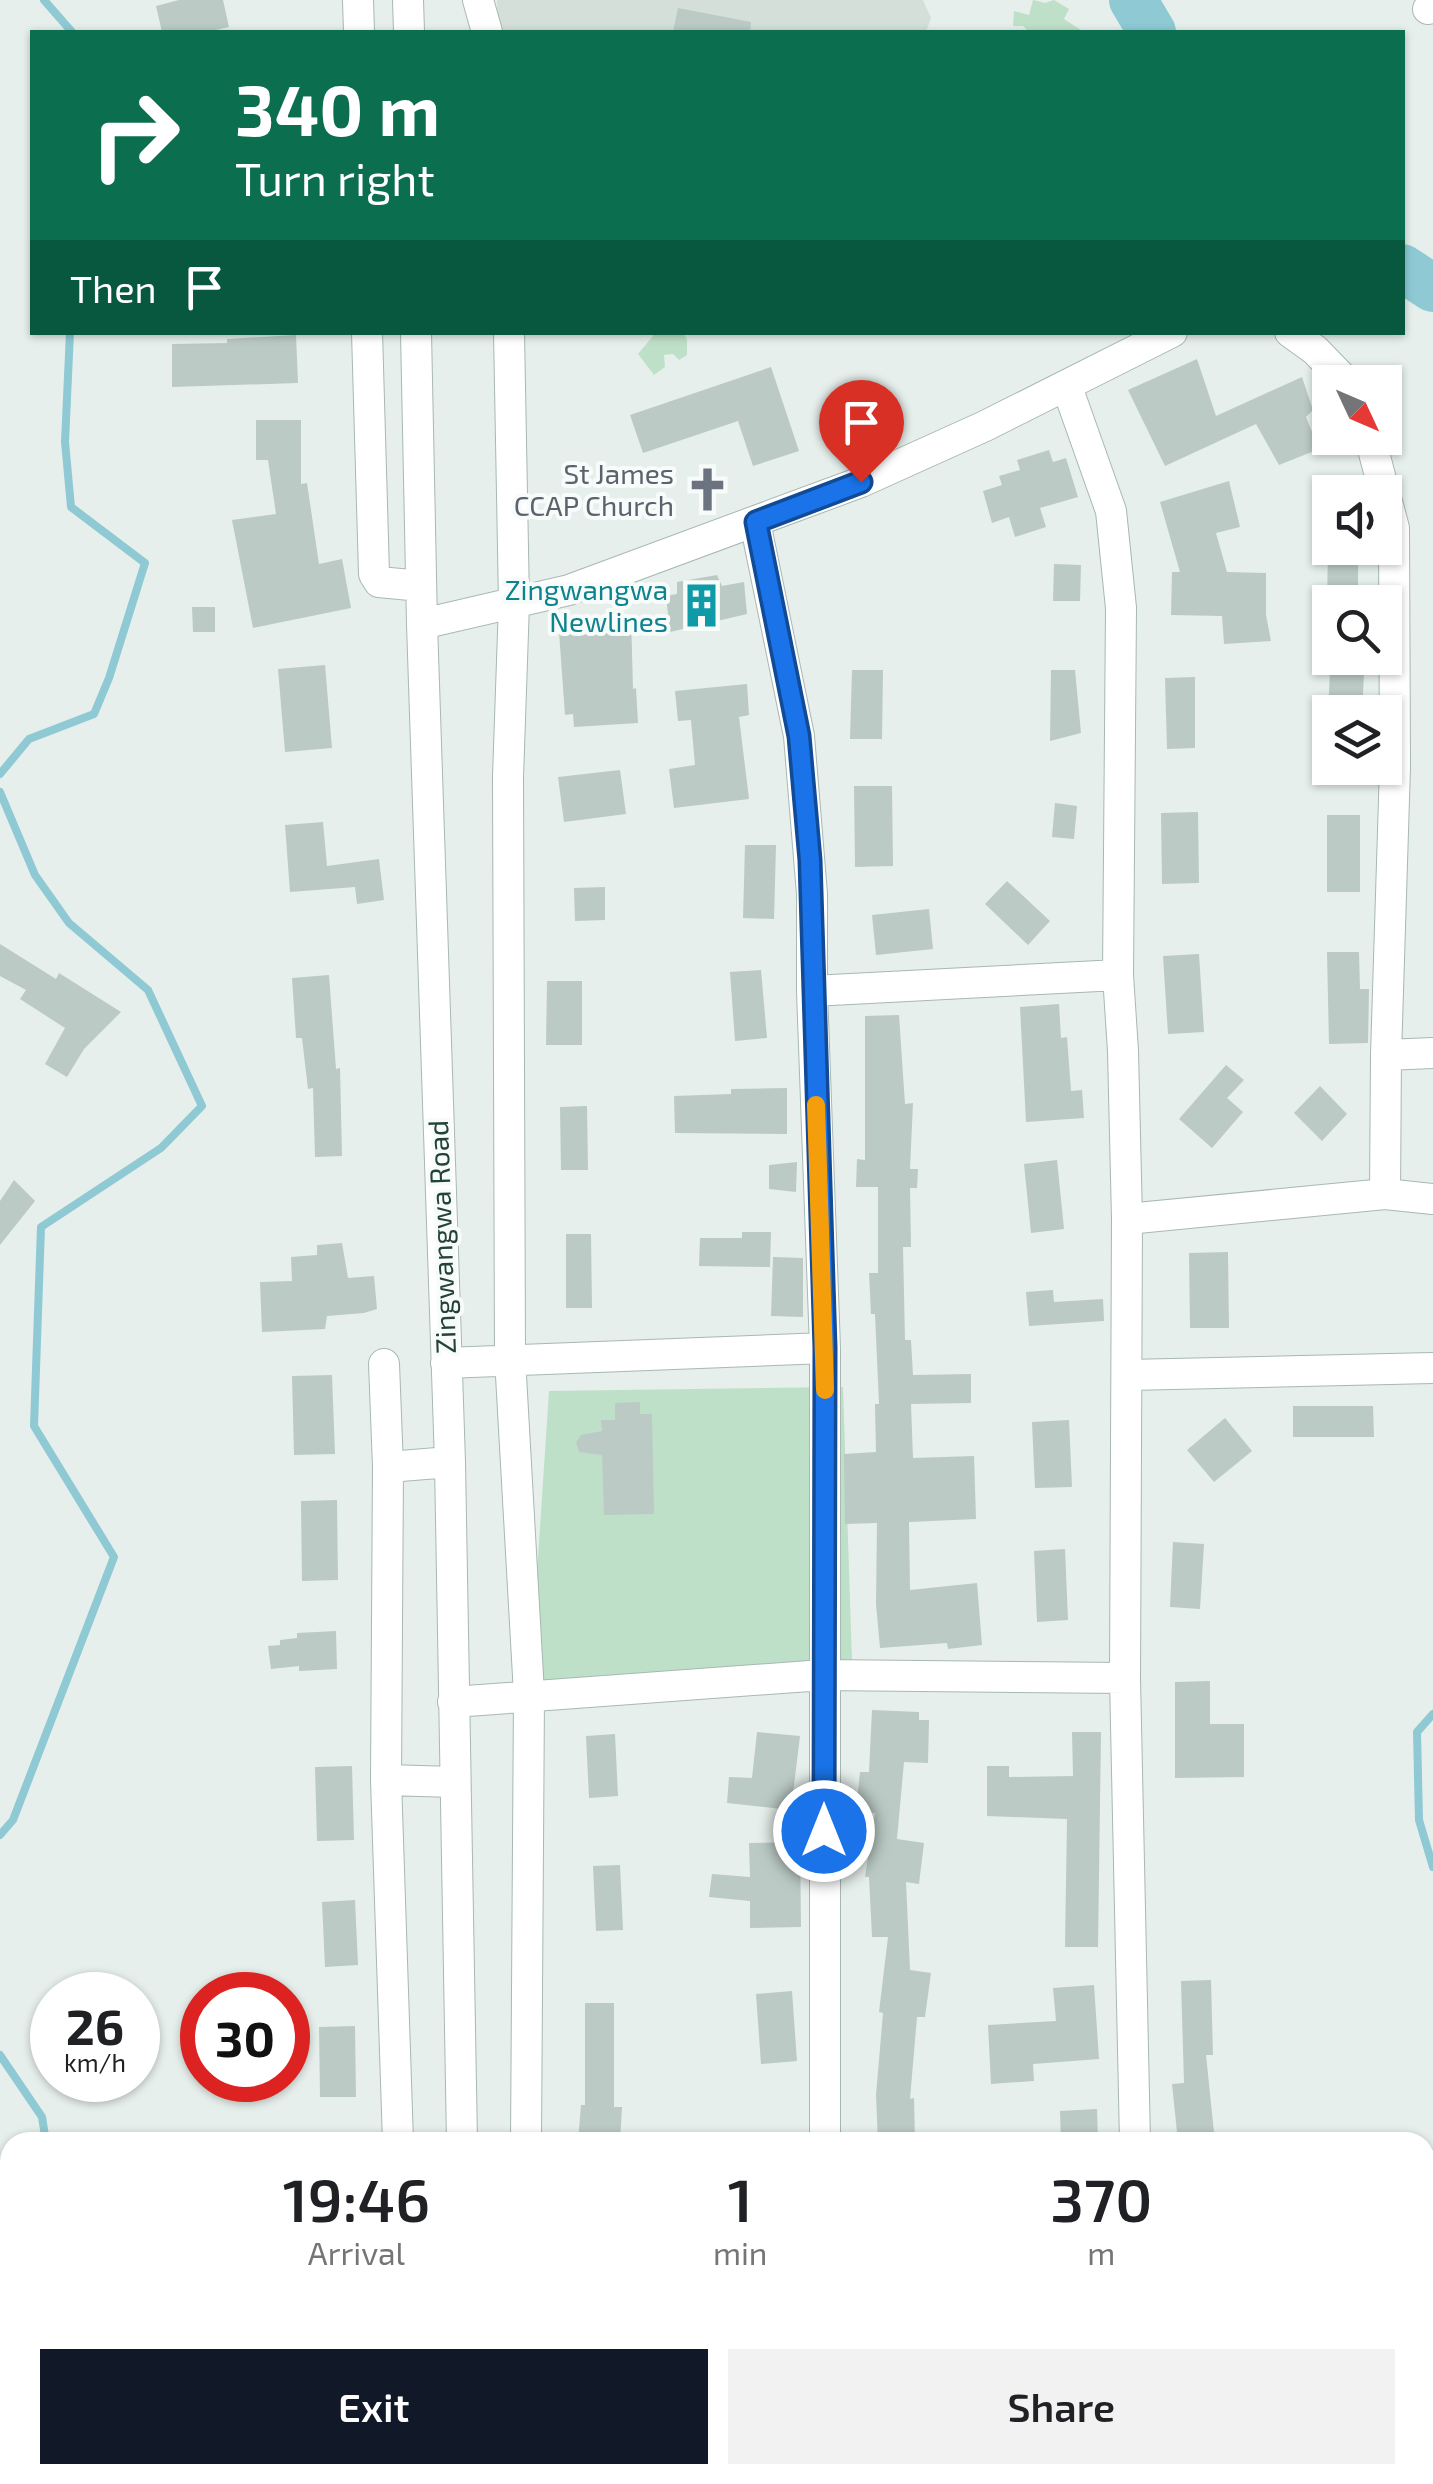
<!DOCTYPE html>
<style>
body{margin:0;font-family:"Exo 2",sans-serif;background:#f2f2f2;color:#202124;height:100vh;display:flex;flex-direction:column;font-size:38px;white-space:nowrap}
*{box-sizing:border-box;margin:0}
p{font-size:32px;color:#757577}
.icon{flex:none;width:55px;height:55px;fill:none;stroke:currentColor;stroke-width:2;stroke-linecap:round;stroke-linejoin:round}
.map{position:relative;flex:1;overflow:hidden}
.panel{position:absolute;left:0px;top:2132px;width:1435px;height:352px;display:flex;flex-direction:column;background:#fff;border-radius:30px 30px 0 0;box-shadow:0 2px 8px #0004}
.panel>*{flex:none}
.guide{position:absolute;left:30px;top:30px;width:1375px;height:305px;border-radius:0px;box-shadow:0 2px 8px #0004;background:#0b6e4f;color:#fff;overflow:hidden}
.needle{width:65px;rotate:134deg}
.tools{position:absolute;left:1312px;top:365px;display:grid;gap:20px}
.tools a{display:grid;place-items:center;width:90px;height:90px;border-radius:0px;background:#fff;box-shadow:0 2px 8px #0004;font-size:50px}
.speed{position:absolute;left:30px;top:1972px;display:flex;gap:20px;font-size:50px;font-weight:700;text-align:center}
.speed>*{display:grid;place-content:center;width:130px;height:130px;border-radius:50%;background:#fff;box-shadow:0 2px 8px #0004;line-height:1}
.speed small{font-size:25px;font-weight:400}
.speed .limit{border:15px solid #d22;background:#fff;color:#111}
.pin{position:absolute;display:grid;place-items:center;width:85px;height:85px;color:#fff;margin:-102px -42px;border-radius:50% 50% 50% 0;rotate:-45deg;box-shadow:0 0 10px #0007}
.pin .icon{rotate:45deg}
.me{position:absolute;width:110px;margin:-55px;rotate:0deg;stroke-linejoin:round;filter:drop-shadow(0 0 8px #0008)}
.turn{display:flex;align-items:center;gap:35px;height:210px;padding:0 40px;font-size:45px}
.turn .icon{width:130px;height:130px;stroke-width:2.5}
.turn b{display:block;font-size:70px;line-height:85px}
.then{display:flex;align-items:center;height:95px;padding:0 40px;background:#0003;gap:20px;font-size:38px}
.eta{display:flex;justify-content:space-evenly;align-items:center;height:170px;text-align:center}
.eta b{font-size:60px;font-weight:600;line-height:70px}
.action{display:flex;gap:20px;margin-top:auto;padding:20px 40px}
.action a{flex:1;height:115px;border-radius:0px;background:#111827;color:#fff;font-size:40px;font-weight:600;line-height:115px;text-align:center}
.action a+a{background:#f2f2f2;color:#202124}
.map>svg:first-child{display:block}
.built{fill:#d4dfda}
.green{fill:#bfe0c8}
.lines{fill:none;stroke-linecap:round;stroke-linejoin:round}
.stream{stroke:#8ec9d4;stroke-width:8}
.river{stroke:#8ec9d4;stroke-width:48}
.building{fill:#bbcac4}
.minor-casing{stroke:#a8b8b2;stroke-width:32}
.minor{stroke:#fff;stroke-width:30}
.route-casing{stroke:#114b97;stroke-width:25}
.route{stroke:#1a73e8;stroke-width:18}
.slow{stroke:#f59e0b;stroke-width:18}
.labels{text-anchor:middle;stroke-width:8;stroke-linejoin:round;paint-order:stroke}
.worship-label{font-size:28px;fill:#5b616d;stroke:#f7fbf9;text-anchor:end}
.culture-label{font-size:28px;fill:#0d838f;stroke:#f7fbf9;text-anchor:end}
.street-label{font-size:28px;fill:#24423a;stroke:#f7fbf9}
</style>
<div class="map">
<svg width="1433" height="2484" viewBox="0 0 1433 2484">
<rect width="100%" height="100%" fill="#e6efeb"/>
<path class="built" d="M497 0H923L931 18 926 32H498Z"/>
<path class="green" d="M1033 0 1045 3 1054 0 1069 9 1064 19 1084 32H1044L1041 30 1029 32 1023 26H1013L1014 11 1029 15Z
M651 333H683L687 339V355L679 360 673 354 664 355 665 367 654 375 638 354 653 336Z
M843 1387 853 1691 529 1694 549 1391Z
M486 2475H1135L1144 2484H481Z"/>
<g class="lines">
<path class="stream" d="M44 0 72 32
M0 774 29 739 94 714 109 678 145 563 71 507 65 442 70 332
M0 792 35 875 69 923 148 990 202 1106 161 1148 41 1227 34 1426 114 1557 13 1820 0 1835
M1433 1714 1417 1732 1419 1820 1433 1867
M0 2055 42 2117 46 2142
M1425 2294 1433 2289
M0 2321 10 2305
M0 2438 10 2455
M21 2475 26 2484
M1318 2475 1321 2484"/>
<path class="river" d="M1133 0 1152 32
M1402 268 1433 288"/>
</g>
<path class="building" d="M179 0H223L229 27 207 32H162L156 6Z
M678 8 751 22 750 32H673Z
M296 335 298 383 172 387V344L227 343V339Z
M1197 359 1216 416 1302 377 1313 410 1306 417 1319 449 1279 465 1256 424 1165 466 1128 390Z
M771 367 799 451 753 466 738 421 643 453 630 415Z
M256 420H301V484L307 483 319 564 342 559 351 608 253 628 232 520 276 514 268 460H256Z
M1049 450 1053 462 1066 458 1078 497 1040 508 1046 527 1015 537 1009 517 992 523 983 491 1002 485 999 476 1020 470 1017 460Z
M1229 481 1240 527 1216 533 1227 572 1266 573V615L1271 641 1224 644 1222 616 1171 615 1172 572H1180L1160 502Z
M1328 548H1358V602H1327Z
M1054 564 1081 565 1080 601H1053Z
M717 575 722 586 744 582 747 614 670 632 666 596 677 594V582Z
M192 607H215V632H193Z
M631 616 633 689 636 688 638 723 574 727 573 714 565 715 559 632 586 630 585 619Z
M325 665 332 748 285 752 278 669Z
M852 670H883L882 739H850Z
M1051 670H1075L1081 733 1050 741Z
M1330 672 1364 674 1362 712H1328Z
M1195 677V748L1167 749 1165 678Z
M747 684 749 715 739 717 749 799 674 808 669 769 695 765 691 720 678 721 675 691Z
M620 770 626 814 564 822 558 777Z
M854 786H892L893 866 855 867Z
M1055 803 1077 806 1074 839 1052 837Z
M1198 812 1199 883 1162 884 1161 813Z
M1327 815H1360V892H1327Z
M323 822 327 866 379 859 384 900 357 904 355 887 290 892 285 825Z
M745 845H776L774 919 743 918Z
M1007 881 1050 921 1028 945 985 904Z
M605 887V920L575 921 574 888Z
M929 909 933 949 876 955 872 915Z
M0 944 56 979 59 973 121 1012 84 1049 67 1077 45 1064 65 1028 20 999 26 990 0 976Z
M1327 952H1359L1360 989H1369L1368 1043 1329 1044Z
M1199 954 1204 1032 1168 1034 1163 956Z
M761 970 767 1038 735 1041 730 972Z
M329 975 336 1069 340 1068 342 1156 315 1157 313 1088 308 1089 302 1038H296L292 978Z
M547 981H582V1045H546Z
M1059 1004 1061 1038 1067 1037 1071 1091 1082 1090 1084 1118 1026 1122 1020 1007Z
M899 1015 905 1104 913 1103 910 1169H918L917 1188H910L911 1247H903L905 1340H911L913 1375 971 1374V1403L911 1404 913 1458 974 1456 976 1519 909 1522 910 1590 977 1583 982 1645 948 1649 947 1643 880 1648 876 1604 877 1523 845 1524 844 1454 876 1452 875 1404H879L875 1314H871L869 1273H878V1187H856L857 1159 865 1160V1016Z
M1226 1065 1244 1080 1227 1098 1243 1112 1212 1148 1179 1119Z
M1320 1086 1347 1114 1322 1141 1294 1113Z
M787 1088V1134L675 1133 674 1096 731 1094V1089Z
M587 1106 588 1170H561L560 1107Z
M1057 1160 1064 1229 1031 1233 1024 1164Z
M797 1162 796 1192 769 1189V1165Z
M14 1180 35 1201 0 1245V1201Z
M742 1232H771L770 1267 699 1266 700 1238H742Z
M566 1234H591L592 1308H566Z
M342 1243 348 1278 374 1276 377 1309 364 1313 327 1316 325 1329 262 1332 260 1282 292 1281 291 1257 317 1255V1245Z
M1228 1252 1229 1328H1190L1189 1253Z
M773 1257 803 1258V1317L771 1316Z
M1053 1290 1054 1302 1103 1299 1104 1321 1029 1326 1026 1292Z
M332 1375 335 1454 294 1455 292 1376Z
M640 1402V1414H652L654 1514 604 1515 602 1455 579 1452 576 1442 581 1435 602 1431 601 1420H615V1403Z
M1293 1406H1373L1374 1437H1293Z
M1225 1418 1252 1451 1214 1482 1187 1450Z
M1069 1420 1072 1487 1035 1488 1032 1422Z
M337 1500 338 1580 302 1581 301 1501Z
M1173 1542 1204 1544 1200 1609 1170 1607Z
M1065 1549 1068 1620 1037 1622 1034 1551Z
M336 1631 337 1669 299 1671V1666L271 1669 268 1646 280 1645V1640L297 1638V1633Z
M1210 1681V1724H1244V1777L1175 1778V1682Z
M872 1710 919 1712V1720H929L928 1763 904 1762 897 1839 924 1843 919 1884 906 1882 910 1970 931 1973 925 2017H917L910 2099 914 2098 915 2140 878 2142 876 2095 883 2013 879 2012 888 1937H872L869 1877H865L875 1813 856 1811 860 1772H869Z
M757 1732 800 1736 791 1810 727 1803 729 1777 752 1778Z
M1072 1732H1101L1098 1947H1065L1067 1819 987 1816V1766H1009V1777L1073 1776Z
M615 1734 618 1796 589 1798 586 1736Z
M352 1766 354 1840 317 1841 315 1767Z
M800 1842 801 1927 750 1928V1901L709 1897 712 1874 750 1877 749 1843Z
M620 1865 623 1930 596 1931 593 1866Z
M355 1900 358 1965 325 1967 322 1902Z
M1211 1980 1213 2055H1206L1215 2142H1178L1172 2084 1184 2083 1181 1981Z
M1094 1985 1099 2059 1033 2064 1034 2081 991 2084 988 2025 1056 2021 1053 1988Z
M792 1991 797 2061 761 2064 756 1994Z
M585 2003H614V2107H622L620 2142H578L581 2105H585Z
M355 2026 356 2097H320L319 2027Z
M1097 2109 1098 2142H1061L1060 2111Z"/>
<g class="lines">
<defs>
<path id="minor" d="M358 0 359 32
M408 0 409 32
M478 0 487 32
M1428 9 1433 5
M367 332 374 574 379 582 421 586
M416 332 422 624 450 1462 462 2142
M509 332 514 603 508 777 510 1358 529 1694 526 2142
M1290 332 1315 350 1346 382
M1067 387 1111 511 1121 608 1118 975 1123 1051 1127 1219 1125 1678 1135 2142
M1370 438 1394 528 1395 767 1386 1055 1385 1194
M755 522 799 736 812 894V991L825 1348V2142
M422 624 569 590 861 482 985 426 1172 332
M812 991 1118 975
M1386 1055 1433 1053
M1127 1219 1385 1194 1433 1199
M446 1363 825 1348
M384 1364 388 1467 450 1462
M1128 1375 1433 1368
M388 1467 386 1780 398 2142
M453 1702 823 1675 1125 1678
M386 1780 454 1782
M438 2484 439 2475"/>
</defs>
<use href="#minor" class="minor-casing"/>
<use href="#minor" class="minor"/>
</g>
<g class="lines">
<defs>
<path id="route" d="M824 1831 825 1348 810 860 799 736 756 522 861 482"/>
</defs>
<use href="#route" class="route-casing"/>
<use href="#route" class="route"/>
<path class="slow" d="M816 1105 825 1390"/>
</g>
<defs>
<symbol id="church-bare" viewBox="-9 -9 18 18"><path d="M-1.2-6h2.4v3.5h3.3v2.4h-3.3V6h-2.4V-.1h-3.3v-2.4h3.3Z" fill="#6b7280" stroke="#f7fbf9" stroke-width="2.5" paint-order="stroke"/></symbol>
<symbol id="building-bare" viewBox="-9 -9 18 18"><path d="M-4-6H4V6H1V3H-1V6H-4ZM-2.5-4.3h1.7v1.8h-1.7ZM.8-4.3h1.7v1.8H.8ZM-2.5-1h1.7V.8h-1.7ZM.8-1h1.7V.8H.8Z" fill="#0f9aa8" stroke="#f7fbf9" stroke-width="2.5" paint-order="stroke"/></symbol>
</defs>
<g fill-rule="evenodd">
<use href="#church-bare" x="676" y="458" width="63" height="63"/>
<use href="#building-bare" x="670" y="574" width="63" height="63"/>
</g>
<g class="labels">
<g class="worship-label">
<text x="674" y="484">St James<tspan x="674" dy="32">CCAP Church</tspan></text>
</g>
<g class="culture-label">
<text x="668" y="600">Zingwangwa<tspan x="668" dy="32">Newlines</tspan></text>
</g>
<g class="street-label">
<text transform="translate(442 1237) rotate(-92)" y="10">Zingwangwa Road</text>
</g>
</g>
</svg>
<div class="tools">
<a><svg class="needle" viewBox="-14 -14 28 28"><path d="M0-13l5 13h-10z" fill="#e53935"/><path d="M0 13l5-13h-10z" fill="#757577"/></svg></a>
<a><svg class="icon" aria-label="sound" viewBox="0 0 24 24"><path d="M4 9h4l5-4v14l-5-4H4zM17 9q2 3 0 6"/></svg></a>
<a><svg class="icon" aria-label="search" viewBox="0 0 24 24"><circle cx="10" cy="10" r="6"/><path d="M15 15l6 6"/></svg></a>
<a><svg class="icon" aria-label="layers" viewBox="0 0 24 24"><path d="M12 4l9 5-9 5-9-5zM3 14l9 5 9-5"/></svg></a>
</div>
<div class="speed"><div>26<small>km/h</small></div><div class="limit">30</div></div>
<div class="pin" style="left:861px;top:482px;background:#d93025"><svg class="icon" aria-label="arrive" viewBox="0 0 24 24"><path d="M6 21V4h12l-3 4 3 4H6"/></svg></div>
<svg class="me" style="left:824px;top:1831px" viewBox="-20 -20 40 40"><circle r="17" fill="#1a73e8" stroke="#fff" stroke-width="3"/><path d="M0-11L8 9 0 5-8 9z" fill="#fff"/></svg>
<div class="guide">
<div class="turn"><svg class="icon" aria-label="right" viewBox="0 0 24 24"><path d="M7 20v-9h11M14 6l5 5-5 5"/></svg><div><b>340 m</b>Turn right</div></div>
<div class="then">Then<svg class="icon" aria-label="arrive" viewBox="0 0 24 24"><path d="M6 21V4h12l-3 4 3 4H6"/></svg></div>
</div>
<section class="panel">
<div class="eta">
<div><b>19:46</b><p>Arrival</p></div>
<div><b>1</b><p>min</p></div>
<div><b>370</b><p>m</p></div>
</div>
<div class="action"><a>Exit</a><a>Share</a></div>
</section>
</div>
